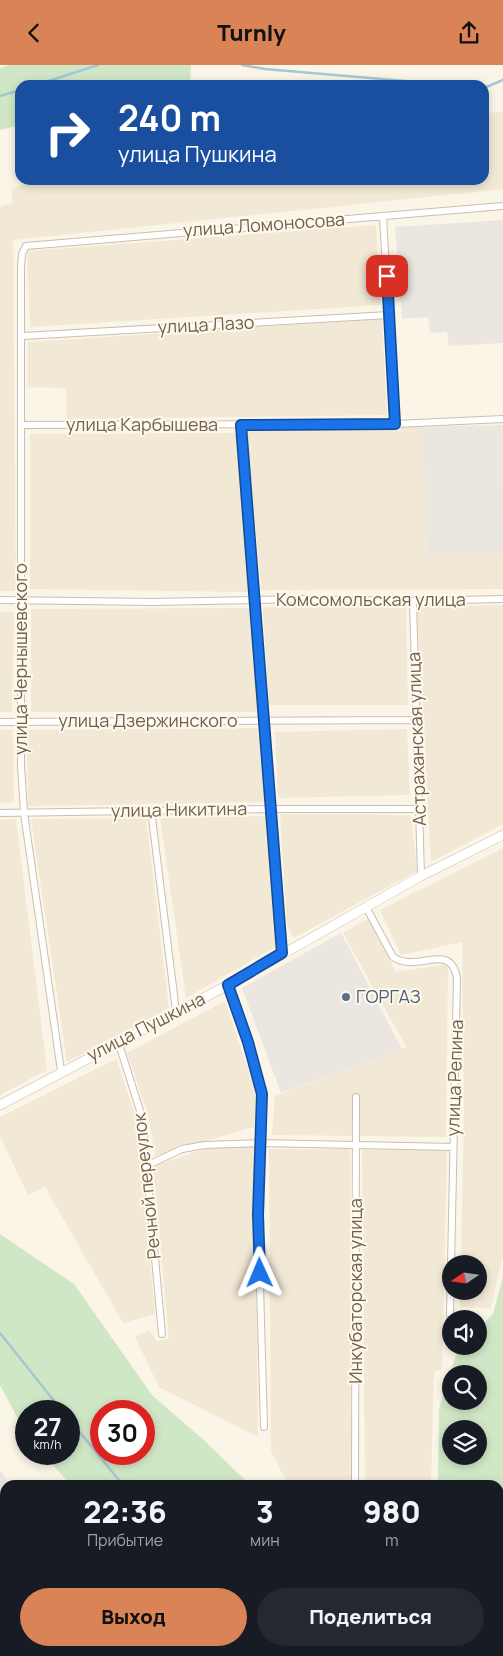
<!DOCTYPE html>
<html lang="ru">
<meta charset="utf-8">
<style>
body{margin:0;font-family:Manrope,sans-serif;background:#242831;color:#f1f3f6;height:100vh;display:flex;flex-direction:column;font-size:19px;white-space:nowrap}
*{box-sizing:border-box;margin:0}
p{font-size:16px;color:#9ea1a6}
.icon{flex:none;width:28px;height:28px;fill:none;stroke:currentColor;stroke-width:2;stroke-linecap:round;stroke-linejoin:round}
.map{position:relative;flex:1;overflow:hidden}
.panel{position:absolute;left:0px;top:1415px;width:504px;height:176px;display:flex;flex-direction:column;background:#171b24;border-radius:15px 15px 0 0;box-shadow:0 2px 8px #0003}
.panel>*{flex:none}
.banner{position:absolute;left:15px;top:15px;width:474px;height:105px;border-radius:15px;box-shadow:0 2px 8px #0003;background:#1a4fa0;color:#fff;overflow:hidden}
.needle{width:32px;rotate:257deg}
.controls{position:absolute;left:442px;top:1190px;display:grid;gap:10px}
.controls a{display:grid;place-items:center;width:45px;height:45px;border-radius:50%;background:#171b24;box-shadow:0 2px 8px #0003;font-size:25px}
.speed{position:absolute;left:15px;top:1335px;display:flex;gap:10px;font-size:25px;font-weight:700;text-align:center}
.speed>*{display:grid;place-content:center;width:65px;height:65px;border-radius:50%;background:#171b24;box-shadow:0 2px 8px #0003;line-height:1}
.speed small{font-size:12px;font-weight:400}
.speed .limit{border:8px solid #d22;background:#fff;color:#111}
.pin{position:absolute;display:grid;place-items:center;width:42px;height:42px;color:#fff;margin:-21px;border-radius:10px;box-shadow:0 2px 8px #0006}
.me{position:absolute;width:55px;margin:-28px;rotate:359deg;stroke-linejoin:round;filter:drop-shadow(0 0 4px #0008)}
.turn{display:flex;align-items:center;gap:18px;height:105px;padding:0 20px;font-size:22px}
.turn .icon{width:65px;height:65px;stroke-width:2.5}
.turn b{display:block;font-size:35px;line-height:42px}
.eta{display:flex;justify-content:space-evenly;align-items:center;height:85px;text-align:center}
.eta b{font-size:30px;font-weight:800;line-height:35px}
.primary-button{display:flex;gap:10px;margin-top:auto;padding:10px 20px}
.primary-button a{flex:1;height:58px;border-radius:30px;background:#da8356;color:#111;font-size:20px;font-weight:800;line-height:58px;text-align:center}
.primary-button a+a{background:#242831;color:#f1f3f6}
header{display:flex;justify-content:space-between;align-items:center;height:65px;padding:0 20px;background:#da8356;color:#111;font-size:22px;font-weight:800}
.map>svg:first-child{display:block}
.residential{fill:#f2e8d6}
.industrial{fill:#ebe7e0}
.green{fill:#d0e7c6;fill-rule:evenodd}
.lines{fill:none;stroke-linecap:round;stroke-linejoin:round}
.stream{stroke:#a4c7d4;stroke-width:2.5}
.street-casing{stroke:#ccbeae;stroke-width:8}
.secondary-casing{stroke:#cebfab;stroke-width:10}
.street{stroke:#fff;stroke-width:6}
.secondary{stroke:#fff;stroke-width:9}
.route-casing{stroke:#114b97;stroke-width:12}
.route{stroke:#1a73e8;stroke-width:9}
.service-dot{fill:#5c6f8a;stroke:#fef9ed;stroke-width:2}
.labels{text-anchor:middle;stroke-width:4;stroke-linejoin:round;paint-order:stroke}
.street-label{font-size:18px;fill:#725f4d;stroke:#fef9ed}
.service-label{font-size:18px;fill:#4e5e75;stroke:#fef9ed;text-anchor:start}
</style>
<header><svg class="icon" aria-label="back" viewBox="0 0 24 24"><path d="M15 5l-7 7 7 7"/></svg>Turnly<svg class="icon" aria-label="share" viewBox="0 0 24 24"><path d="M12 15V3M7 8l5-5 5 5M5 13v7h14v-7"/></svg></header>
<div class="map">
<svg width="503" height="1591" viewBox="0 0 503 1591">
<rect width="100%" height="100%" fill="#fbf5e7"/>
<path class="residential" d="M503 47V124L13 175 16 526H0V142L12 138V124L37 115H484V48Z
M376 160 381 240 30 262 27 186Z
M382 254 387 350 67 354 66 323 28 322V277Z
M503 360V524L261 525 247 365Z
M236 368 249 527 30 524V369Z
M406 540 408 640H269L263 542Z
M503 540V759L431 797 417 542Z
M250 543 258 647H31V544Z
M0 547H14L12 647H0Z
M258 663 265 737 28 741 27 665Z
M407 664 410 730 278 733 275 667Z
M0 665H13L14 737 0 738Z
M280 749 411 750 417 806 294 873 287 861Z
M267 751 279 880 186 933 160 753Z
M146 753 169 943 67 997 31 754Z
M16 754 47 1005 0 1030V755Z
M503 783V1191L491 1243 460 1242V1226H479V1199H461L464 1047 462 877 401 890 380 845Z
M368 854 396 907 448 899 446 1072 272 1070 275 1031 406 982 343 868Z
M225 936 257 1031 254 1062 155 1091 148 1049 127 988Z
M116 994 137 1055 155 1249 123 1258 45 1122 28 1130 0 1071V1052Z
M255 1081 258 1372 159 1322 135 1272 150 1265 156 1276 169 1274 153 1101 205 1084Z
M269 1084H350L351 1420H288L271 1386Z
M362 1085H447L442 1305 434 1307 431 1420H365Z
M72 1586H171L182 1591H68Z"/>
<path class="industrial" d="M503 155V278L449 281 447 267 430 268 428 252 402 254 395 162Z
M501 361 503 487 427 489 423 363Z
M341 868 402 984 281 1028 242 923Z
M0 1405 11 1420H5V1497L0 1500Z"/>
<path class="green" d="M9 0H191L190 20H20V60L0 65V3Z
M0 1169 74 1219 152 1330 207 1378 250 1420H71L43 1389H69V1346H26V1369L0 1320ZM101 1346H144V1389H101Z
M503 1211V1591H269L262 1586H499V1420H438L439 1343 458 1284 460 1281H479V1263L493 1249ZM451 1309H479V1336H451ZM451 1364H479V1391H451Z"/>
<g class="lines">
<path class="stream" d="M242 0 265 4 452 20
M36 20 98 0
M484 23 503 15
M0 31 20 25
M0 1268 62 1346
M69 1354 123 1420
M315 1586 322 1591"/>
<defs>
<path id="street" d="M383 152 395 359
M23 271 389 250
M21 360 395 359 503 354
M241 360 282 887
M0 535 153 537 304 534 413 536 503 534
M413 536 421 811
M0 657 416 655
M151 745 176 946
M0 748 272 744H418
M366 842 393 892C418 909 450 875 457 913L450 1250
M228 920 248 977 262 1029 258 1150 264 1362
M118 976 142 1052 162 1269
M61 1006 24 748 21 700V203L22 189 26 181 503 141
M148 1100 182 1084 205 1080 260 1078 453 1082
M355 1420 356 1032"/>
<path id="secondary" d="M0 1040 228 920 421 811 503 770"/>
</defs>
<use href="#street" class="street-casing"/>
<use href="#secondary" class="secondary-casing"/>
<use href="#street" class="street"/>
<use href="#secondary" class="secondary"/>
</g>
<g class="lines">
<defs>
<path id="route" d="M260 1208 258 1150 262 1029 248 977 228 920 282 888 241 360 395 359 387 211"/>
</defs>
<use href="#route" class="route-casing"/>
<use href="#route" class="route"/>
</g>
<circle class="service-dot" cx="346" cy="932" r="5"/>
<g class="labels">
<g class="street-label">
<text transform="translate(264 160) rotate(-4)" y="6">улица Ломоносова</text>
<text transform="translate(206 260) rotate(-3)" y="6">улица Лазо</text>
<text x="142" y="366">улица Карбышева</text>
<text x="371" y="541">Комсомольская улица</text>
<text transform="translate(21 594) rotate(-90)" y="6">улица Чернышевского</text>
<text x="148" y="662">улица Дзержинского</text>
<text transform="translate(417 674) rotate(-92)" y="6">Астраханская улица</text>
<text transform="translate(179 745) rotate(-1)" y="6">улица Никитина</text>
<text transform="translate(146 962) rotate(-27)" y="6">улица Пушкина</text>
<text transform="translate(455 1013) rotate(-88)" y="6">улица Репина</text>
<text transform="translate(147 1121) rotate(-96)" y="6">Речной переулок</text>
<text transform="translate(356 1226) rotate(-90)" y="6">Инкубаторская улица</text>
</g>
<g class="service-label">
<text x="356" y="938">ГОРГАЗ</text>
</g>
</g>
</svg>
<div class="controls">
<a><svg class="needle" viewBox="-14 -14 28 28"><path d="M0-13l5 13h-10z" fill="#e53935"/><path d="M0 13l5-13h-10z" fill="#9ea1a6"/></svg></a>
<a><svg class="icon" aria-label="sound" viewBox="0 0 24 24"><path d="M4 9h4l5-4v14l-5-4H4zM17 9q2 3 0 6"/></svg></a>
<a><svg class="icon" aria-label="search" viewBox="0 0 24 24"><circle cx="10" cy="10" r="6"/><path d="M15 15l6 6"/></svg></a>
<a><svg class="icon" aria-label="layers" viewBox="0 0 24 24"><path d="M12 4l9 5-9 5-9-5zM3 14l9 5 9-5"/></svg></a>
</div>
<div class="speed"><div>27<small>km/h</small></div><div class="limit">30</div></div>
<div class="pin" style="left:387px;top:211px;background:#d93025"><svg class="icon" aria-label="arrive" viewBox="0 0 24 24"><path d="M6 21V4h12l-3 4 3 4H6"/></svg></div>
<svg class="me" style="left:260px;top:1208px" viewBox="-20 -20 40 40"><path d="M0-17L14 15 0 8-14 15z" fill="#1a73e8" stroke="#fff" stroke-width="4"/></svg>
<div class="banner">
<div class="turn"><svg class="icon" aria-label="right" viewBox="0 0 24 24"><path d="M7 20v-9h11M14 6l5 5-5 5"/></svg><div><b>240 m</b>улица Пушкина</div></div>
</div>
<section class="panel">
<div class="eta">
<div><b>22:36</b><p>Прибытие</p></div>
<div><b>3</b><p>мин</p></div>
<div><b>980</b><p>m</p></div>
</div>
<div class="primary-button"><a>Выход</a><a>Поделиться</a></div>
</section>
</div>
